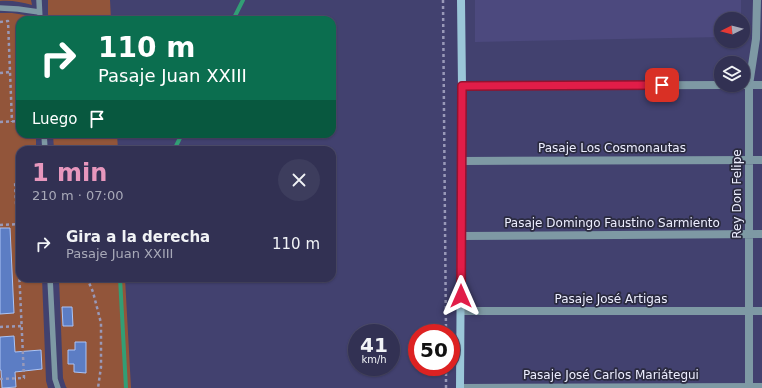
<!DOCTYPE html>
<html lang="es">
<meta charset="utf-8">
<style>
body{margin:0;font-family:"DejaVu Sans",sans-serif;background:#3d3d5d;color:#f1f3f6;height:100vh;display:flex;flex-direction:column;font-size:15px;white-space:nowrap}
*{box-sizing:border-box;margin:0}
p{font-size:13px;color:#a8a9b8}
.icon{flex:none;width:22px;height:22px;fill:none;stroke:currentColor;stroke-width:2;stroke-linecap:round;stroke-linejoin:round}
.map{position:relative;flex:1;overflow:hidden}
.panel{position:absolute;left:16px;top:146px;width:320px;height:136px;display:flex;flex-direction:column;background:#323153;border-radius:12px;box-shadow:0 1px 3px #0004,0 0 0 1px #4d4c6a}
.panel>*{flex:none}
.hud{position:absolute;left:16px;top:16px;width:320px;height:122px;border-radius:12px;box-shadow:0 1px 3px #0004,0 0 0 1px #4d4c6a;background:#0b6e4f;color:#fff;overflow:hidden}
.needle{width:26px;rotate:264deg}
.fabs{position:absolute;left:714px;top:12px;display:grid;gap:8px}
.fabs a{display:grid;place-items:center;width:36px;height:36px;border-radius:50%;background:#323153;box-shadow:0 1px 3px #0004,0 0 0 1px #4d4c6a;font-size:20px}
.speed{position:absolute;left:348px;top:324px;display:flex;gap:8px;font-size:20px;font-weight:700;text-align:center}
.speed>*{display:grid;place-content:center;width:52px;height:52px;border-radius:50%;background:#323153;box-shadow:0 1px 3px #0004,0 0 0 1px #4d4c6a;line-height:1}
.speed small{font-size:10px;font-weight:400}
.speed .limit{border:6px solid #d22;background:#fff;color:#111}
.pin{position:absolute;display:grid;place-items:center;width:34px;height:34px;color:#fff;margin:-17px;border-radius:8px;box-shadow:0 2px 6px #0006}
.me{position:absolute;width:44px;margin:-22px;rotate:0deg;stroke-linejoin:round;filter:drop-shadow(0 0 3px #0008)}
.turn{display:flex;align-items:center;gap:14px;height:84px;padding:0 16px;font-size:18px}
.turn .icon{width:52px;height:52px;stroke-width:2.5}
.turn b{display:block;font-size:28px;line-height:34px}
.then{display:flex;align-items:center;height:38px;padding:0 16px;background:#0003;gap:8px;font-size:15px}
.round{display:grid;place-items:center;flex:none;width:42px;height:42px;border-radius:21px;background:#3d3d5d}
.summary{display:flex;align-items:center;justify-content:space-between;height:68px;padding:0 16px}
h1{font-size:24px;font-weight:700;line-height:30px;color:#e797bd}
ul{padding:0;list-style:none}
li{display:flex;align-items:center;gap:12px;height:60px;padding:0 16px}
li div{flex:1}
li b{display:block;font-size:15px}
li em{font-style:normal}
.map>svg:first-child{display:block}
.built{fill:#4c497e}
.green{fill:#92553a}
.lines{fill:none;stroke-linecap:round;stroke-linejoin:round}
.stream{stroke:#329e75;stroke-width:4}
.building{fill:#5c7dc4;stroke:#abc4f6}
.path{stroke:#9999b8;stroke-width:2.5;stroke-dasharray:3 3;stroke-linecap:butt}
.lane{stroke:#7e99a4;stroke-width:5.5}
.street{stroke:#7e99a4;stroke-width:8}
.secondary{stroke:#9bc6d8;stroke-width:8}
.route-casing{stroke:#92132f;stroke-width:10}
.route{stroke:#e11d48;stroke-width:7}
.labels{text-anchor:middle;stroke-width:3.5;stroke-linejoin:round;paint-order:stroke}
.street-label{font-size:12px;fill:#edeeff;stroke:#2b2b40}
</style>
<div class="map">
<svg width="762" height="388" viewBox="0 0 762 388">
<rect width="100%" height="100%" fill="#42416f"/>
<path class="built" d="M475 0H741V19H721V37L475 42Z"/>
<path class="green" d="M0 0H31L32 5C21 2 11 0 0 1Z
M48 0H110L111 20H48Z
M0 13H12L31 16V20H20V134H36V150H20V278H42L46 381 48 388H0Z
M53 134H117L118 150H54Z
M59 278H125L131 388H67L66 387 63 378Z"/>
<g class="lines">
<path class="stream" d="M233 20 243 0
M174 150 182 134
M120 278 126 388"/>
</g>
<path class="building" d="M0 228H10L14 313 0 314Z
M62 307H72L73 326H63Z
M14 336 15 352 41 350 42 369 15 372 16 387 2 388 1 370H0V337Z
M75 342H86V373L74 372V364H68V350H75Z"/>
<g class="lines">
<path class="path" d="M443 0 446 333
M0 22 8 21 12 122
M0 73 10 72
M0 122 20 121
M0 225 20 224
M87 278 93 292 101 323V367L98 388
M0 327 21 326
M0 379 24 378 15 181
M446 388V367"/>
<path class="lane" d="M39 0 40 20
M0 8 18 9 39 12
M44 134 45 150
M50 278 55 379 58 388"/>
<path class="street" d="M743 85H762
M462 86 723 85
M462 161 762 160
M461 236 762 234
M461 311H762
M460 388 762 387
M749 388V85L756 39 757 0"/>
<path class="secondary" d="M460 388 462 86 461 0"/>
</g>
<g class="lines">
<defs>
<path id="route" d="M461 296 462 86 662 85"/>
</defs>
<use href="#route" class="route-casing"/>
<use href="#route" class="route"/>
</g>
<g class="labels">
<g class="street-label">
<text x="612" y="152">Pasaje Los Cosmonautas</text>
<text transform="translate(737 194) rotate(-90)" y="4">Rey Don Felipe</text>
<text x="612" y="227">Pasaje Domingo Faustino Sarmiento</text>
<text x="611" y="303">Pasaje José Artigas</text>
<text x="611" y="379">Pasaje José Carlos Mariátegui</text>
</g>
</g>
</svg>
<div class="fabs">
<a><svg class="needle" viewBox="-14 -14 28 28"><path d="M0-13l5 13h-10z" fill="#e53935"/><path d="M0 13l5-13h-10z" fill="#a8a9b8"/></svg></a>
<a><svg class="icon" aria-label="layers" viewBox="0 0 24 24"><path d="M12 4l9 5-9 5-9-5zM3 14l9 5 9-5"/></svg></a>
</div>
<div class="speed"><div>41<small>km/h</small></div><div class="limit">50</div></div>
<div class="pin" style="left:662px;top:85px;background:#d93025"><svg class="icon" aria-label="arrive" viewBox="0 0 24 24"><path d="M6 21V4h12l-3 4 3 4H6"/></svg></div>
<svg class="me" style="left:461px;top:296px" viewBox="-20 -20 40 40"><path d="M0-17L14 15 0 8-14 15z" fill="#e11d48" stroke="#fff" stroke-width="4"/></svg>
<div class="hud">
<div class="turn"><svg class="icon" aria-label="right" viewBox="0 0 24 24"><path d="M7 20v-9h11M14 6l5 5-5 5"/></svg><div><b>110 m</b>Pasaje Juan XXIII</div></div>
<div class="then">Luego<svg class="icon" aria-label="arrive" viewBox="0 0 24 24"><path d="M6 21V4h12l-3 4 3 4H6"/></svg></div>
</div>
<section class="panel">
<div class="summary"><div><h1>1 min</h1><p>210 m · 07:00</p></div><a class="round"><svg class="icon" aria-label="close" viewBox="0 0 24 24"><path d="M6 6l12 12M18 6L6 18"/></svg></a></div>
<ul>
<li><svg class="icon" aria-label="right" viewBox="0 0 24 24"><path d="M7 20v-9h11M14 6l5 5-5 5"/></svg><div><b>Gira a la derecha</b><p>Pasaje Juan XXIII</p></div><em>110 m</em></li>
</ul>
</section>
</div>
